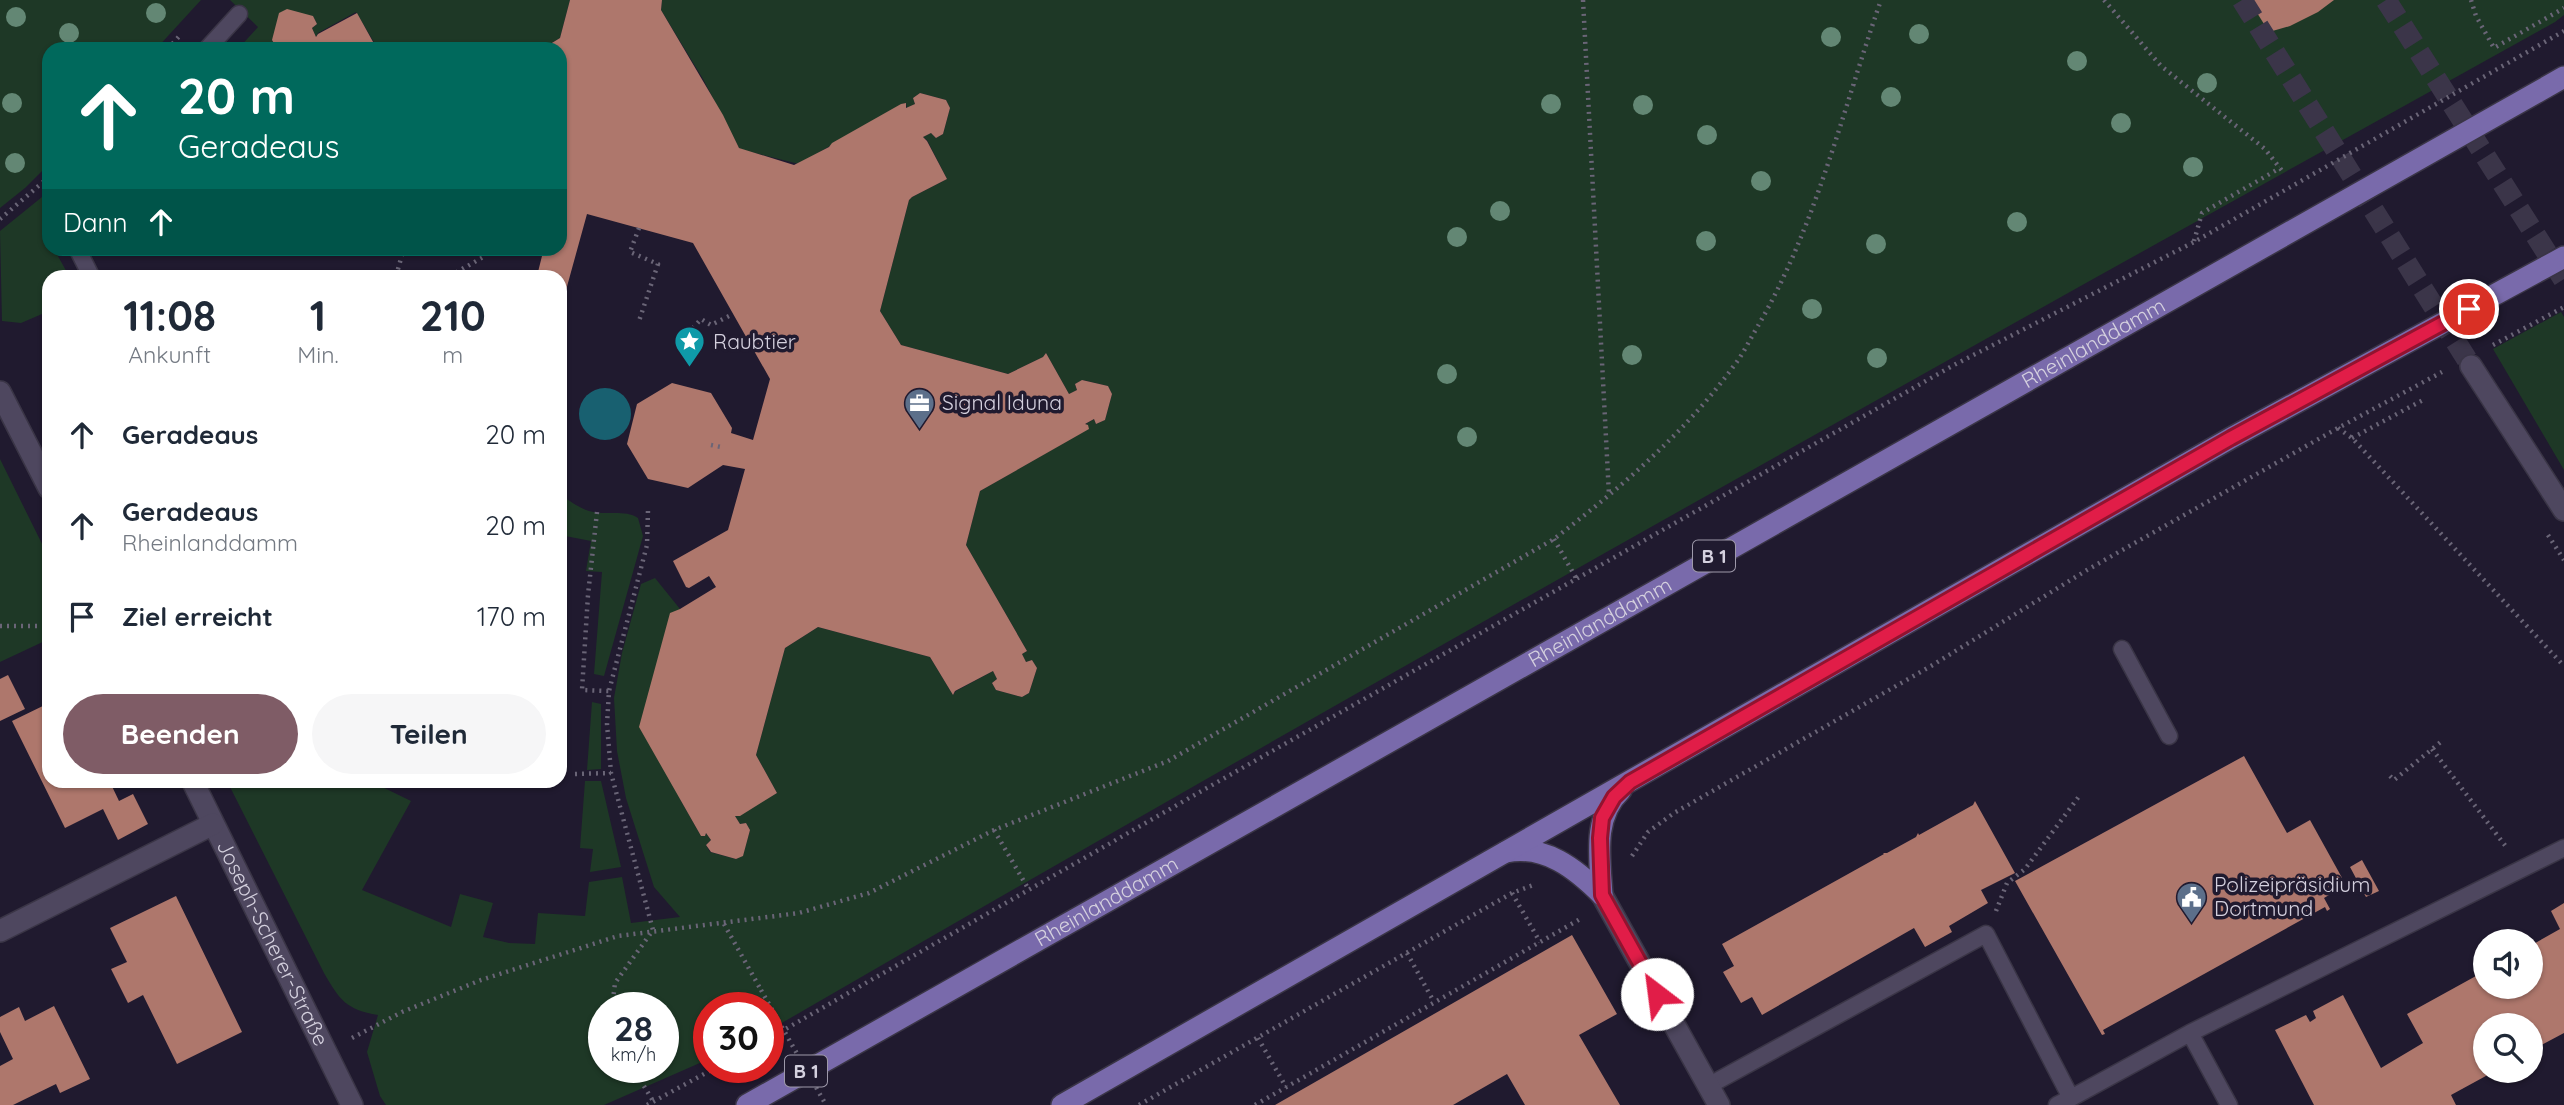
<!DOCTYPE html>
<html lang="de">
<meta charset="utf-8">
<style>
body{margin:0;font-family:Quicksand,sans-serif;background:#f6f6f7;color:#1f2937;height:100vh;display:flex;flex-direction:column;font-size:26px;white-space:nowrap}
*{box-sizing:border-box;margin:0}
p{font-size:23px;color:#747a83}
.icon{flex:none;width:38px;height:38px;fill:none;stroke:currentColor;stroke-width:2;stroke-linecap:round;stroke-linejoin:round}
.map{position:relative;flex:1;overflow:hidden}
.drawer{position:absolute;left:42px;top:270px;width:525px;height:518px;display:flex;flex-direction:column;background:#fff;border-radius:21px;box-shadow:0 2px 5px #0004}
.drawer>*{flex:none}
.guide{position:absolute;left:42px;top:42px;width:525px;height:214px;border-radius:21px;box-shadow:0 2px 5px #0004;background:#00695c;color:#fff;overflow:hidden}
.controls{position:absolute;left:2473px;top:929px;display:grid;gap:14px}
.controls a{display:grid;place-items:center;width:70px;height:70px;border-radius:50%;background:#fff;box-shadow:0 2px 5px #0004;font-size:35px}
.speed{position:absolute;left:588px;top:992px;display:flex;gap:14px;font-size:35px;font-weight:700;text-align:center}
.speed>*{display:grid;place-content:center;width:91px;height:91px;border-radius:50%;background:#fff;box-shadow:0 2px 5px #0004;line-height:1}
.speed small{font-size:18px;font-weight:400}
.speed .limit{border:10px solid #d22;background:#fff;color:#111}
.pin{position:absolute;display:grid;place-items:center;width:60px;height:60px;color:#fff;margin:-30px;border:4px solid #fff;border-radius:50%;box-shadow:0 2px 7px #0007}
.me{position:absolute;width:77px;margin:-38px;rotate:330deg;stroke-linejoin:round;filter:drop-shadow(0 0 5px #0008)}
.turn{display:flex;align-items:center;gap:24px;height:147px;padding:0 21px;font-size:32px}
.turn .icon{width:91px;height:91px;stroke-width:2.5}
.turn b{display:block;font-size:49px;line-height:60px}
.then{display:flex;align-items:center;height:66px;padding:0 21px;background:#0003;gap:14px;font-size:26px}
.eta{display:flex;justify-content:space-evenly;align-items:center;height:119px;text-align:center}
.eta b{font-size:42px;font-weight:700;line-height:49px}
.action{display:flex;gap:14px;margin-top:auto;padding:14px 21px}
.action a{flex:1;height:80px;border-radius:42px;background:#7f5c66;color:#fff;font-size:28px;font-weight:700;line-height:80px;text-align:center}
.action a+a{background:#f6f6f7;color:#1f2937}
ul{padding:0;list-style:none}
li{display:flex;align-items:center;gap:21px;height:91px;padding:0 21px}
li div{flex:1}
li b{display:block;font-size:26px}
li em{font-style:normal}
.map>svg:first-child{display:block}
.green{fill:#1e3826;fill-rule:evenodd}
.water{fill:#186070}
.building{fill:#ae776c}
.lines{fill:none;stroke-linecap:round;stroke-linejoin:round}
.secondary-tunnel{stroke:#3b3549;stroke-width:21;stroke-dasharray:21 10;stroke-linecap:butt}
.lane-casing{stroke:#3a3546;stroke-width:19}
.street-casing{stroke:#3a3546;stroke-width:24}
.secondary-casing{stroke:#3a3546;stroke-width:24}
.primary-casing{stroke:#3a3546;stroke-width:24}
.path{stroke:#6a6577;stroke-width:4.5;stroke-dasharray:2 5;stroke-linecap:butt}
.lane{stroke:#4e475f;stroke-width:16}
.street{stroke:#4e475f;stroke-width:21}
.secondary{stroke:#4e475f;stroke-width:21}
.primary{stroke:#796aab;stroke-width:21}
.path-bridge{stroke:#6a6577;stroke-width:4.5;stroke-dasharray:2 5;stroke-linecap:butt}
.tree{fill:#638774}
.route-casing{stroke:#92132f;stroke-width:18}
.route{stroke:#e11d48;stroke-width:12}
.labels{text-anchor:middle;stroke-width:7;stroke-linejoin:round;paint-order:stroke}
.shield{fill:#201a2f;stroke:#9e99aa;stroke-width:2}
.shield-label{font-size:19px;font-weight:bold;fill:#d4d0de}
.poi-label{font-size:21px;fill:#d4d0de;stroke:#201a2f;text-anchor:start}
.street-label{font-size:21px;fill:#d4d0de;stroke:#201a2f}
</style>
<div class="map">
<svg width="2564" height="1105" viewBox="0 0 2564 1105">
<rect width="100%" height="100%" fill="#201a2f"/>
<path class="green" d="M0 0H201L156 49H49V164L25 188 0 208Z
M230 0H570L560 38 542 49H378L356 12 318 33 316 37 312 28 317 24 313 16 272 40 276 47 283 45 286 49H238L258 27Z
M662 0H2564V15L2555 22C1957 354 1360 688 768 1031V1008H709V1059L604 1105H386L380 1096 367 1052 378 1015C346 1010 339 999 324 973L227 781H370L411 801 362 890 451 927 460 894 493 903 483 937 509 943 535 944 538 913 585 916 589 882 622 877 631 923 680 917 654 887 626 798 617 751 614 698 622 653 641 584 655 578 680 609 670 615 680 799 701 836H705L706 833 711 840 706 845 710 852 736 859 743 855 750 830 746 823 740 824 735 816 777 793 756 755 785 648 818 627 930 657 953 695 956 691 993 671 997 679 992 683 996 690 1022 697 1029 693 1037 668 1032 660 1026 662 1022 654 1027 651 966 545 980 491 1088 429 1086 424 1094 419 1096 424 1105 420 1112 394 1108 386 1083 380 1075 384 1077 390 1069 394 1046 353 1043 357 1008 374 901 345 880 311 909 200 912 197 947 179 927 140 923 137 931 133 936 138 943 134 950 108 946 100 920 93 913 98 915 104 907 108 906 103 902 104 799 164 743 150 739 148 703 79 661 10ZM604 1008H663V1068H604Z
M42 197 49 204V248L54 249 69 276H49V311L21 323 2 321 0 231Z
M2561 312 2564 317V470L2493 349Z
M0 459 49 558V639L0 662Z
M560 495C569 500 579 508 589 511 605 516 625 509 638 518L643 536 604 676 594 674 602 572 586 571 591 541 560 535Z
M592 702 601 704V769L587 770Z
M585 781H601L621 867 590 872 593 849 580 848Z"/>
<path class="water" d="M579 414a26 26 0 1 1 52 0a26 26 0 1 1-52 0Z"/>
<path class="building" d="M570 0H662L661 10 723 115 739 148 794 165 829 147 832 143 901 104 906 103V108L915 104 913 98 920 93 946 100 950 108 943 134 936 138 931 133 923 137 927 141 947 179 912 197 909 200 880 311 901 345 1008 374 1043 357 1046 353 1069 394 1077 390 1075 384 1082 380 1108 386 1112 394 1105 420 1096 424 1094 419 1085 424 1088 425 1089 429 980 491 966 545 1027 651 1022 654 1026 662 1032 660 1037 668 1029 693 1022 697 996 690 992 683 997 679 993 671 955 691 953 695 930 657 818 627 785 648 756 755 777 793 740 816H735L740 824 746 823 750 830 743 856 736 859 711 852 706 845 711 840 706 833 705 836H701L639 727 670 613 680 609 716 587 709 576 689 588 686 587 673 561 728 530 745 469 723 465 688 488 648 479 627 444 637 404 672 383 711 393 732 428 731 433 753 440 770 379 693 243 587 214 563 301H560V276H537L544 248H560V49H542L560 38Z
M2249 0H2334L2318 12 2290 26 2269 32Z
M287 9 313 16 317 24 312 28 316 37 318 34 357 13 377 49H286L283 45 276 47 272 40 279 13Z
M8 675 25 709 0 721V679Z
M49 703V780H109L119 801 133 794 148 824 118 840 103 809 65 828 12 721Z
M2244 756 2287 833 2310 820 2346 885 2324 898 2330 909 2327 911 2325 907 2103 1030 2105 1034 2102 1035 2015 881Z
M1975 801 2015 873 1981 890 1988 903 1949 926 1952 932 1925 947 1914 928 1762 1015 1752 997 1741 1003 1723 972 1734 966 1722 944 1884 854 1883 853H1887L1916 837 1918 833 1919 835 1973 805Z
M2362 860 2379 891 2366 897 2350 867Z
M176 896 242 1032 177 1064 143 995 128 1003 111 969 127 962 110 928Z
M2564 903V1033L2530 1051V1026H2485V1071H2495L2451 1095 2456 1105H2314L2275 1030 2306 1015 2310 1022 2316 1018 2313 1011 2343 995 2381 1068 2423 1043 2407 1014 2485 971V987H2530V946L2560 929 2551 911Z
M1572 935 1617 1014 1579 1035 1620 1105H1525L1507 1074 1453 1105H1275Z
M54 1006 90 1079 60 1093 56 1084 13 1105H0V1066L13 1059 0 1032V1017L19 1007 25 1021Z"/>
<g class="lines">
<path class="secondary-tunnel" d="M2242 0 2471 366
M2386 0 2564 280"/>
<defs>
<path id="lane" d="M207 49 239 14
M77 248 91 276
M2122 649 2169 736
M2190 1033 2229 1105
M1708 1086 1986 934 2071 1098 2057 1105
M2071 1098 2190 1033 2564 848"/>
<g id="street">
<path d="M0 392 49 488"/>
<path id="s1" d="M192 780 352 1105"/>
<path d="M1602 895 1719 1105"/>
<path d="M0 931 213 824"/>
</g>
<path id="secondary" d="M2471 366 2564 510"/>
<g id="primary">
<path d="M1506 852C1545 844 1576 869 1602 895"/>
<path d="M1602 895C1600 859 1592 817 1621 790"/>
<path id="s2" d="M747 1105 2564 77"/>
<path d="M1062 1105 2231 438 2564 257"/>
</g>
</defs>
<use href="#lane" class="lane-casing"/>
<use href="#street" class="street-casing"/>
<use href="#secondary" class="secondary-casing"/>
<use href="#primary" class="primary-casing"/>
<path class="path" d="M1583 0 1609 495
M2104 0 2161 66 2265 149 2283 172
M2471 0 2476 16 2494 48 2564 8
M168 49 181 34
M0 219 49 177
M639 228 630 252 658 264 639 321
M2194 241 2202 213 2280 168
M396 276 404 248
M450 276 485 256
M679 344 701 319 711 325 733 314
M2493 345 2564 307
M2338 428 2352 438 2564 666
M2352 438 2423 400
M711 445 721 447
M597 512 588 595 582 690 609 691
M2548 535 2564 560
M1554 539 1576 578
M0 626H49
M2432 749 2507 848
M575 774 611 773
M2390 776 2394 780 2442 741
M994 830 1029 890
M1632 856 1648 832 1674 813 1931 666 2087 570 2338 428 2442 372
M1512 893 1540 942
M1996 911 2007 883 2025 869 2080 795
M724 924 761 990
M1407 953 1434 1002
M612 1008 615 983 653 930 611 773 607 724 609 691 647 545 648 510
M352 1038 402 1012 481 980 618 936 799 913 869 893 994 830 1168 761 1554 539C1619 489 1684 434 1733 367 1742 356 1748 343 1755 331 1816 228 1842 112 1881 0
M1258 1038 1286 1087
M768 1039 1191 797 1954 365 2194 242 2564 31
M633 1068 653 1101
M647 1105 715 1068
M1139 1105 1512 893 1536 884
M1255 1105 1582 918"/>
<use href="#lane" class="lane"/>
<use href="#street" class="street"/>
<use href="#secondary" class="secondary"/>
<use href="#primary" class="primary"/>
<path class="path-bridge" d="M761 990 826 1105"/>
</g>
<g class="tree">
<circle cx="156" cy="13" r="10"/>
<circle cx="16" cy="17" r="10"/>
<circle cx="69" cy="33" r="10"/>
<circle cx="1919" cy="34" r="10"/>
<circle cx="1831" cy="37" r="10"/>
<circle cx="2077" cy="61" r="10"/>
<circle cx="2207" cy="83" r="10"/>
<circle cx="1891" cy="97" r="10"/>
<circle cx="12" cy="103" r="10"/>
<circle cx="1551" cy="104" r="10"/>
<circle cx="1643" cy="105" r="10"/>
<circle cx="2121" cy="123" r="10"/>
<circle cx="1707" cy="135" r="10"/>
<circle cx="15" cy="163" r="10"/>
<circle cx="2193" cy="167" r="10"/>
<circle cx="1761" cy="181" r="10"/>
<circle cx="1500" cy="211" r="10"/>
<circle cx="2017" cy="222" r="10"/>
<circle cx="1457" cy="237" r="10"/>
<circle cx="1706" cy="241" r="10"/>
<circle cx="1876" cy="244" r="10"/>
<circle cx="1812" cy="309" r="10"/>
<circle cx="1632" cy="355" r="10"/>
<circle cx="1877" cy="358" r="10"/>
<circle cx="1447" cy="374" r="10"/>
<circle cx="1467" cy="437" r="10"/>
</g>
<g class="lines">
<defs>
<path id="route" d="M1657 994 1602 895 1600 838 1602 818 1614 797 1630 782 2231 438 2469 309"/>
</defs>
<use href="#route" class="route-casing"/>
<use href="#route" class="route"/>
</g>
<defs>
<symbol id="sight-pin" viewBox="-11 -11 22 30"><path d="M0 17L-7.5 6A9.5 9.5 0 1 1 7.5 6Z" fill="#0f9aa8" stroke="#201a2f"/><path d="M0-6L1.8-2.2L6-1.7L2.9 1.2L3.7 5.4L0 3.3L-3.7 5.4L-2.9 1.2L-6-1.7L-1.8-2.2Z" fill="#fff"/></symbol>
<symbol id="office-pin" viewBox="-11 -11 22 30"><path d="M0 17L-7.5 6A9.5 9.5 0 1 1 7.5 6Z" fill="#5c6f8a" stroke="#201a2f"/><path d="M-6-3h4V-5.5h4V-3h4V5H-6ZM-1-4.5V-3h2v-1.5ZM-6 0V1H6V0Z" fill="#fff"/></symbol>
<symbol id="civic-pin" viewBox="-11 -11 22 30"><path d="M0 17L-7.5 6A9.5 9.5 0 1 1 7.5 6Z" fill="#5c6f8a" stroke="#201a2f"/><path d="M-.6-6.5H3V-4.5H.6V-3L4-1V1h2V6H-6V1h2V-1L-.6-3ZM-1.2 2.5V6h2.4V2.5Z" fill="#fff"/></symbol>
</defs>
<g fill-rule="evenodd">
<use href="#sight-pin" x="672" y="324" width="35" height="47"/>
<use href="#office-pin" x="902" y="386" width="35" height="47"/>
<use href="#civic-pin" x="2174" y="880" width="35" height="47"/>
</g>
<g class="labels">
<g class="shield">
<rect x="1693" y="540.5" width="42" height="31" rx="5"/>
<rect x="785" y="1055.5" width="42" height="31" rx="5"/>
</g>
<g class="shield-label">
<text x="1714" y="563">B 1</text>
<text x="806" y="1078">B 1</text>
</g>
<g class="poi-label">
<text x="713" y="349">Raubtier</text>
<text x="942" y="410">Signal Iduna</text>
<text x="2214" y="892">Polizeipräsidium<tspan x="2214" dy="24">Dortmund</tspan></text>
</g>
<g class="street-label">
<text dy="7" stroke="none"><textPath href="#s2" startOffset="1547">Rheinlanddamm</textPath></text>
<text dy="7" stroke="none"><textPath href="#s2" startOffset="980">Rheinlanddamm</textPath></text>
<text dy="7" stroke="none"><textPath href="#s2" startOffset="413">Rheinlanddamm</textPath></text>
<text dy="7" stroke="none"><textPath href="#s1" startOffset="182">Joseph-Scherer-Straße</textPath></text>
</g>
</g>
</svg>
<div class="controls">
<a><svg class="icon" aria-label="sound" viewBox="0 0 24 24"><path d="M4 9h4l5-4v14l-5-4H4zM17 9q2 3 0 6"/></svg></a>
<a><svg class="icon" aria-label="search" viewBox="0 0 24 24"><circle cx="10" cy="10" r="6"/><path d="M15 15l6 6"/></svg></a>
</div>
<div class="speed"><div>28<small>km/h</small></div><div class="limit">30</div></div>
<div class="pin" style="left:2469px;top:309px;background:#d93025"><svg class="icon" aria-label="arrive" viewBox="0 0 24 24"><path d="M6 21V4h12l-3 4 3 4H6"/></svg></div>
<svg class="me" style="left:1657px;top:994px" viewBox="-20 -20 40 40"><circle r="19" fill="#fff"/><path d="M0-13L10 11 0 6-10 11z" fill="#e11d48"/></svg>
<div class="guide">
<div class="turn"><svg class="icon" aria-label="ahead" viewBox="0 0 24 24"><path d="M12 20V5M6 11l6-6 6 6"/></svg><div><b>20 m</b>Geradeaus</div></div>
<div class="then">Dann<svg class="icon" aria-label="ahead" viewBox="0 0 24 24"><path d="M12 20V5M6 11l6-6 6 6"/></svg></div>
</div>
<section class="drawer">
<div class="eta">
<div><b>11:08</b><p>Ankunft</p></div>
<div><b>1</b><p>Min.</p></div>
<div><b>210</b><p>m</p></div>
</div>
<ul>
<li><svg class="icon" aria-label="ahead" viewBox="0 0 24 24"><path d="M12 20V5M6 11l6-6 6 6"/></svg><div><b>Geradeaus</b></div><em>20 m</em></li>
<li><svg class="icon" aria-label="ahead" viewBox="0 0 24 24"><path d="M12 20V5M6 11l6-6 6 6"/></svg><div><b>Geradeaus</b><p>Rheinlanddamm</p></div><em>20 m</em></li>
<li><svg class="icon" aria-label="arrive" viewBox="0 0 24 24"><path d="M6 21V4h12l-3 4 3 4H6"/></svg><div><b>Ziel erreicht</b></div><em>170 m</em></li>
</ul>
<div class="action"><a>Beenden</a><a>Teilen</a></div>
</section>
</div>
